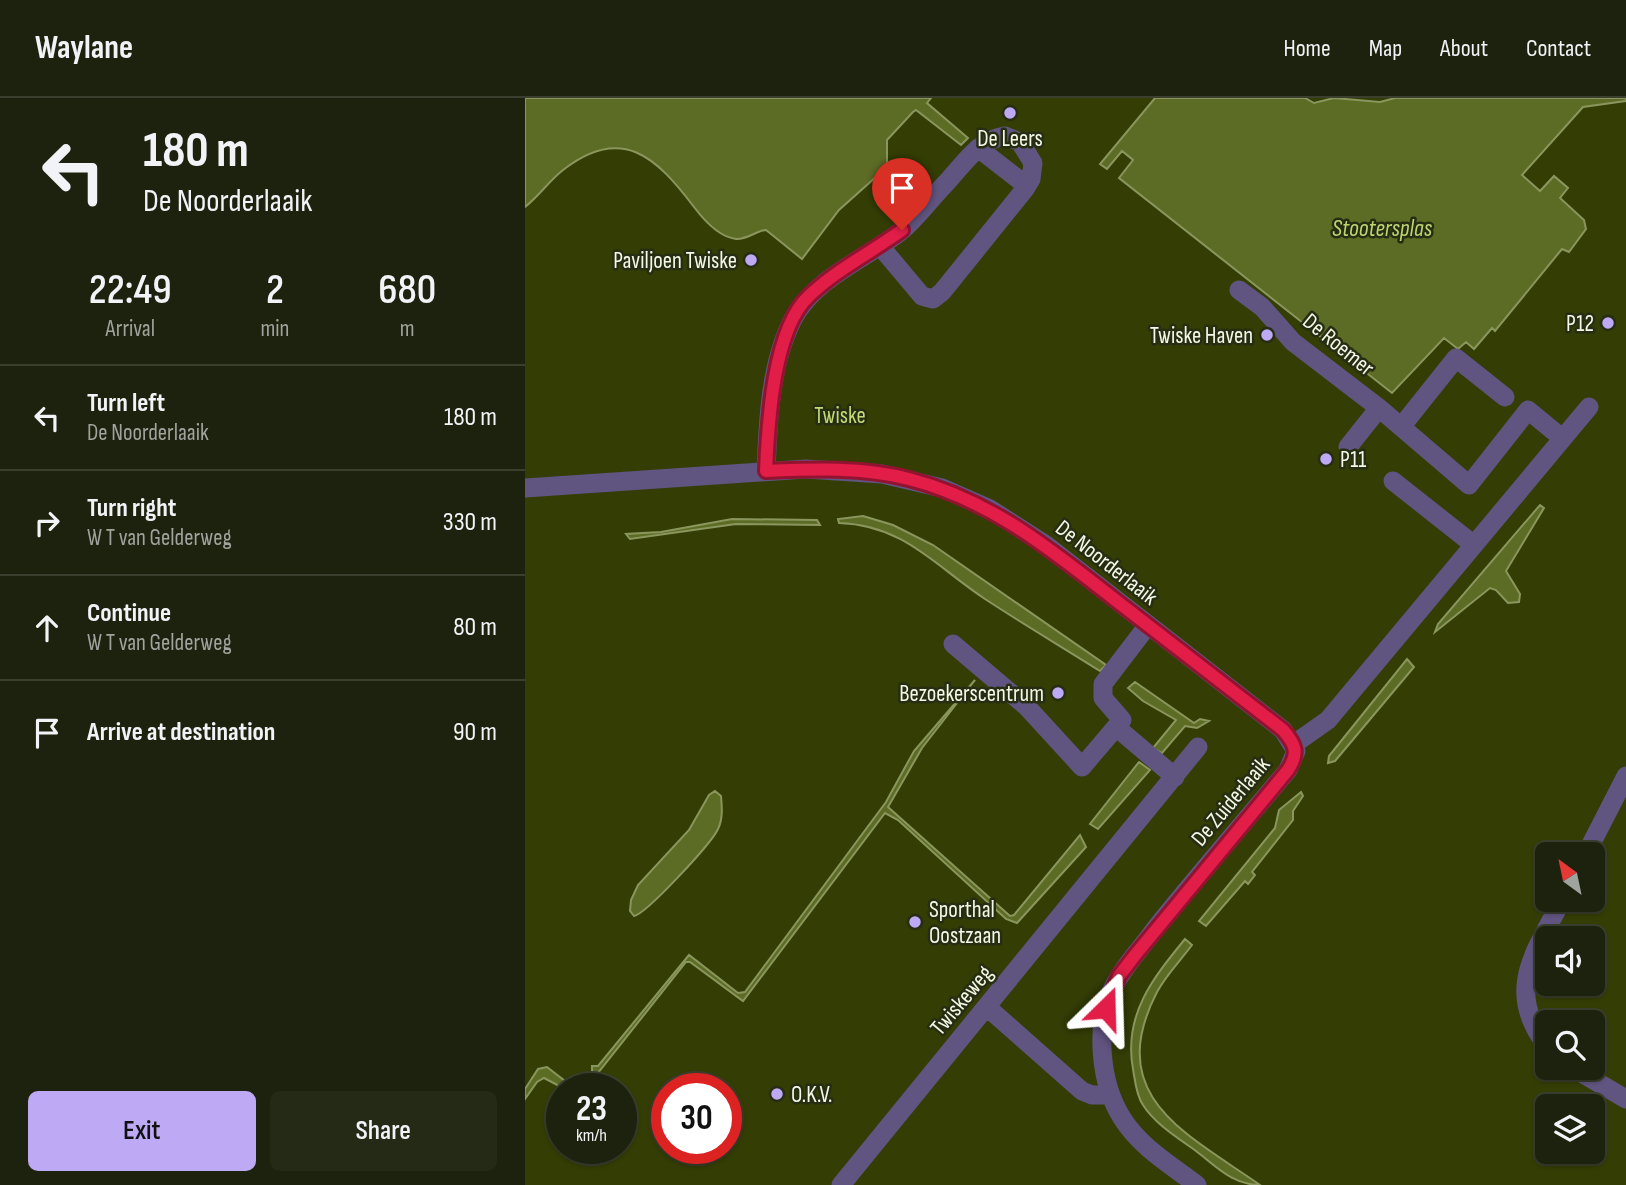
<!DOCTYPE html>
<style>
body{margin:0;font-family:"Sofia Sans Condensed",sans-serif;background:#252a17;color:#f1f3f6;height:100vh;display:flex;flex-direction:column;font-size:26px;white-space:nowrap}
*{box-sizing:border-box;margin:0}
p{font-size:23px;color:#a0a49e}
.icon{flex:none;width:38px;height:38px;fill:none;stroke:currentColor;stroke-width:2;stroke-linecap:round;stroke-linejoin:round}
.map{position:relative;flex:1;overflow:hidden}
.panel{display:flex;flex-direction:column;background:#1d220e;width:525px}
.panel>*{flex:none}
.top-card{background:#1d220e;color:#f1f3f6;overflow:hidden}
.needle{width:46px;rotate:327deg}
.controls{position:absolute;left:1010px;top:744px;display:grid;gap:14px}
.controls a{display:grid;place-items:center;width:70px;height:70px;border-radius:10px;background:#1d220e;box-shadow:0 2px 5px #0004,0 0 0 2px #3b3f2e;font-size:35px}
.speed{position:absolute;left:21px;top:975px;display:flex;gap:14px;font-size:35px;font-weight:700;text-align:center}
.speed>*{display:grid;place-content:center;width:91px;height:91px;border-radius:50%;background:#1d220e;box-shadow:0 2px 5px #0004,0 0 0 2px #3b3f2e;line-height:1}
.speed small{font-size:18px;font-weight:400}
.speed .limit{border:10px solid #d22;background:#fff;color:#111}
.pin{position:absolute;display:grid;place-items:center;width:60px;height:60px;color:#fff;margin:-72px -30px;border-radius:50% 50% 50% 0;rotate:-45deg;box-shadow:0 0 7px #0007}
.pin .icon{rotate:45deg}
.me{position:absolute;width:77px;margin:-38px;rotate:22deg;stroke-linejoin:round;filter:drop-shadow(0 0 5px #0008)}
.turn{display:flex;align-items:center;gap:24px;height:147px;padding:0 28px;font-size:32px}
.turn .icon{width:91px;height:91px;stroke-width:2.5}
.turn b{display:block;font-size:49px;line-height:60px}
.eta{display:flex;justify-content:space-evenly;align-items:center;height:119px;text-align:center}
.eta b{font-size:42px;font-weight:600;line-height:49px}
.button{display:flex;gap:14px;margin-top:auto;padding:14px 28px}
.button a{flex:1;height:80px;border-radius:10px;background:#bea9f5;color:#111;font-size:28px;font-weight:600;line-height:80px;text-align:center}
.button a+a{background:#252a17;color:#f1f3f6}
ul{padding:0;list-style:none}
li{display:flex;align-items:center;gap:21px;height:105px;padding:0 28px;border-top:2px solid #3b3f2e}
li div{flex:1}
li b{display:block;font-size:26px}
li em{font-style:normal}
header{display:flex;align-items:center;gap:42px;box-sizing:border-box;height:98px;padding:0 35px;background:#1d220e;border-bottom:2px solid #3b3f2e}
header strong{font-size:33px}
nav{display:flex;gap:38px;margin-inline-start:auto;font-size:24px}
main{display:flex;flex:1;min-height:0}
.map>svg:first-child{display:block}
.green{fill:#333d04;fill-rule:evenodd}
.water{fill:#5d6c24;stroke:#8a965e;stroke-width:2}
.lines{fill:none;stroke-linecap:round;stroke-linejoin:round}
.minor{stroke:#605480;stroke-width:19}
.route-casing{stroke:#92132f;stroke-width:18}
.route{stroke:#e11d48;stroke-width:12}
.poi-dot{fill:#bea9f5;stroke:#272d12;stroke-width:2.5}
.labels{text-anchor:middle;stroke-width:5;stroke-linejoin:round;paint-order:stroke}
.poi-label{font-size:23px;fill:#f3f8e7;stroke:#272d12;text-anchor:end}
.street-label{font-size:23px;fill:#f3f8e7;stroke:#272d12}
.park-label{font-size:23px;fill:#c3da77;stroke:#272d12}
.water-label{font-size:24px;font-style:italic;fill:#bed571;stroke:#272d12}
</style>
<header>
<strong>Waylane</strong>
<nav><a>Home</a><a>Map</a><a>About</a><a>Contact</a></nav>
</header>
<main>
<section class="panel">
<div class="top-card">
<div class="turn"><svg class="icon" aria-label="left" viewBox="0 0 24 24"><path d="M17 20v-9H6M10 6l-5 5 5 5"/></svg><div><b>180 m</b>De Noorderlaaik</div></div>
</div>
<div class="eta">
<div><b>22:49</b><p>Arrival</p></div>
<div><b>2</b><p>min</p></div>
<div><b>680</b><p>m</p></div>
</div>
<ul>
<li><svg class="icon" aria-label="left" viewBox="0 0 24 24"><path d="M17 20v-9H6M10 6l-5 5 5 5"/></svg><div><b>Turn left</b><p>De Noorderlaaik</p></div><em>180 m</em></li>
<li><svg class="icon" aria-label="right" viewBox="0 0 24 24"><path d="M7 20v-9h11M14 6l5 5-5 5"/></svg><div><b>Turn right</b><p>W T van Gelderweg</p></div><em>330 m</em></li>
<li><svg class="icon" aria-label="ahead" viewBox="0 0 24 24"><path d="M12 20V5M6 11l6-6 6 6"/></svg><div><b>Continue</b><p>W T van Gelderweg</p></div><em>80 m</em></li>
<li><svg class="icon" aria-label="arrive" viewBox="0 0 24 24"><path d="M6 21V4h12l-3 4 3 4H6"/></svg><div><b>Arrive at destination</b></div><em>90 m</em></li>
</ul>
<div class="button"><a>Exit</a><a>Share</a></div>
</section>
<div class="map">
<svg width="1101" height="1087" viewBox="0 0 1101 1087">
<rect width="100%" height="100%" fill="#272d12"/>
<path class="green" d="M0 0H1101V1087H0ZM1022 756H1068V802H1022ZM1022 840H1068V886H1022ZM1022 924H1068V970H1022ZM37 990H96V1050H37ZM142 990H201V1050H142ZM1022 1008H1068V1054H1022Z"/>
<path class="water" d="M0 0H406L402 5 443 40 436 47 391 12 388 14 362 42V69L314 112 277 161 241 132C231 133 221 142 211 141 194 139 178 121 169 109 131 59 97 26 38 72 24 83 14 98 0 109Z
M630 0H780L789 5 809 0 855 4 870 0H1101V3L1058 9 997 77 1015 93 1029 78 1043 90 1035 100 1059 122 1061 131 1044 154 1037 151 970 233 967 230 949 251 941 244 933 251 919 240 867 295 594 80 608 62 597 53 582 71 575 66Z
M1015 407 1019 410 981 473 995 496 994 504 983 505 971 492 965 490 910 534 913 526Z
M338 418 368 427 408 447 581 567 575 573C537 549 498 526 460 501 410 468 379 427 314 425L313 421Z
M207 421 292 422 295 427 211 426 105 441 101 436 136 434Z
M882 561 889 569 810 663 803 665 804 658Z
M450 582 397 650 363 709 485 818 489 817 555 737 561 749 492 825 481 821 373 722 360 715 218 903 165 864H161L61 990H38L19 980 12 984 0 1001V991L13 971 22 969 44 986 57 989 67 976V968H73L164 857 213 895 220 894 361 704 389 653Z
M610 584 669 625 675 621 684 623 672 630 660 628 637 655 628 650 651 622 618 603 603 590Z
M614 664 625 672 573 731 565 726Z
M190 693 196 698C197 709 198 721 193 731 186 746 121 816 109 818L105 813 106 802 113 787 164 732 184 697Z
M776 694 778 698 768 713V722L727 774 730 777 723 786 720 783 681 828 674 823 750 730 754 712Z
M660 841 667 847C656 862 641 877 632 894 578 999 661 1035 735 1087 708 1087 692 1069 671 1053 653 1040 630 1026 618 1007 611 997 610 982 608 971 598 917 628 880 660 841Z"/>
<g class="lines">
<path class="minor" d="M453 50 502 88
M714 192 737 209 768 244 854 310 823 349
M854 310 944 387 1003 312 1037 340
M876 329 931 260 980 299
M241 373C243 323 245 266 268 221 290 180 340 161 375 134 392 120 407 99 423 83 440 64 454 42 480 38L495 44 508 65 506 81 500 91 417 194 408 201 397 198 355 148
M868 383 949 447
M0 390 281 371 357 376 417 390 465 411 521 447 758 632 771 653 763 672C719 725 673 777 630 831 616 851 597 870 587 892 570 929 575 985 597 1020 615 1049 646 1067 672 1087
M428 546 502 609 557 669 597 622 578 600V586L623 527
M591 629 650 679
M769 646 803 622 1064 309
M1061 756 1101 678
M462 909 557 993 567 997H586
M1022 948C979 893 1010 854 1037 802
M1048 970 1101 1001
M316 1087 673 649"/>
</g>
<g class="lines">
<defs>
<path id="route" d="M377 132C347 154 311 172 284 198 248 231 243 326 241 373 289 371 338 369 384 381 466 402 525 451 589 501 645 545 702 588 758 632 771 647 774 655 763 672L611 856 594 878 581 910"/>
</defs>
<use href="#route" class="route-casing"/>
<use href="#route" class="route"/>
</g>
<g class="poi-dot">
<circle cx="485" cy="15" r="7"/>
<circle cx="226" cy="162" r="7"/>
<circle cx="1083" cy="225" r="7"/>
<circle cx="742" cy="237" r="7"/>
<circle cx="801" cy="361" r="7"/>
<circle cx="533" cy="595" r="7"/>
<circle cx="390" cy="824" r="7"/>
<circle cx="252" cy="996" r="7"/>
</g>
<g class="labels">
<g class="poi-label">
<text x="485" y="48" text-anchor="middle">De Leers</text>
<text x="212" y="170">Paviljoen Twiske</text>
<text x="1069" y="233">P12</text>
<text x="728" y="245">Twiske Haven</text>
<text x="815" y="369" text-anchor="start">P11</text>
<text x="519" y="603">Bezoekerscentrum</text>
<text x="404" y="819" text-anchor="start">Sporthal<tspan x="404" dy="26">Oostzaan</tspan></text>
<text x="266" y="1004" text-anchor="start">O.K.V.</text>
</g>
<g class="street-label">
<text transform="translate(814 246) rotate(39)" y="8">De Roemer</text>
<text transform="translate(582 464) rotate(38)" y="8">De Noorderlaaik</text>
<text transform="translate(705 703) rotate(-50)" y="8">De Zuiderlaaik</text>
<text transform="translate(436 902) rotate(-50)" y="8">Twiskeweg</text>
</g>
<g class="park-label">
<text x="315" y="325">Twiske</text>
</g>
<g class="water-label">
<text x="857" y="138">Stootersplas</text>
</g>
</g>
</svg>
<div class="controls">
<a><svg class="needle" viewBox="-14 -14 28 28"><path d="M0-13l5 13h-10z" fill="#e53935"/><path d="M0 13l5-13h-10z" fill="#a0a49e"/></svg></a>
<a><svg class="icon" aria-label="sound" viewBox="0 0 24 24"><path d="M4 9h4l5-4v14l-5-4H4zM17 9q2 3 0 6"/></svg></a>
<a><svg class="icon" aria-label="search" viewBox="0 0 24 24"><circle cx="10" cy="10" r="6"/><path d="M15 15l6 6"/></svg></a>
<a><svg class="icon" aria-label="layers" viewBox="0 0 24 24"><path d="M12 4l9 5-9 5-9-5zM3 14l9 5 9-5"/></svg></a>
</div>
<div class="speed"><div>23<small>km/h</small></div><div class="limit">30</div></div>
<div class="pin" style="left:377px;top:132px;background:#d93025"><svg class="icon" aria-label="arrive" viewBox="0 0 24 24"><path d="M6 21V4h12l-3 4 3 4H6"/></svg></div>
<svg class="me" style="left:581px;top:910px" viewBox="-20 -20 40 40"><path d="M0-17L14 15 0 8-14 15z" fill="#e11d48" stroke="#fff" stroke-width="4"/></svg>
</div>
</main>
